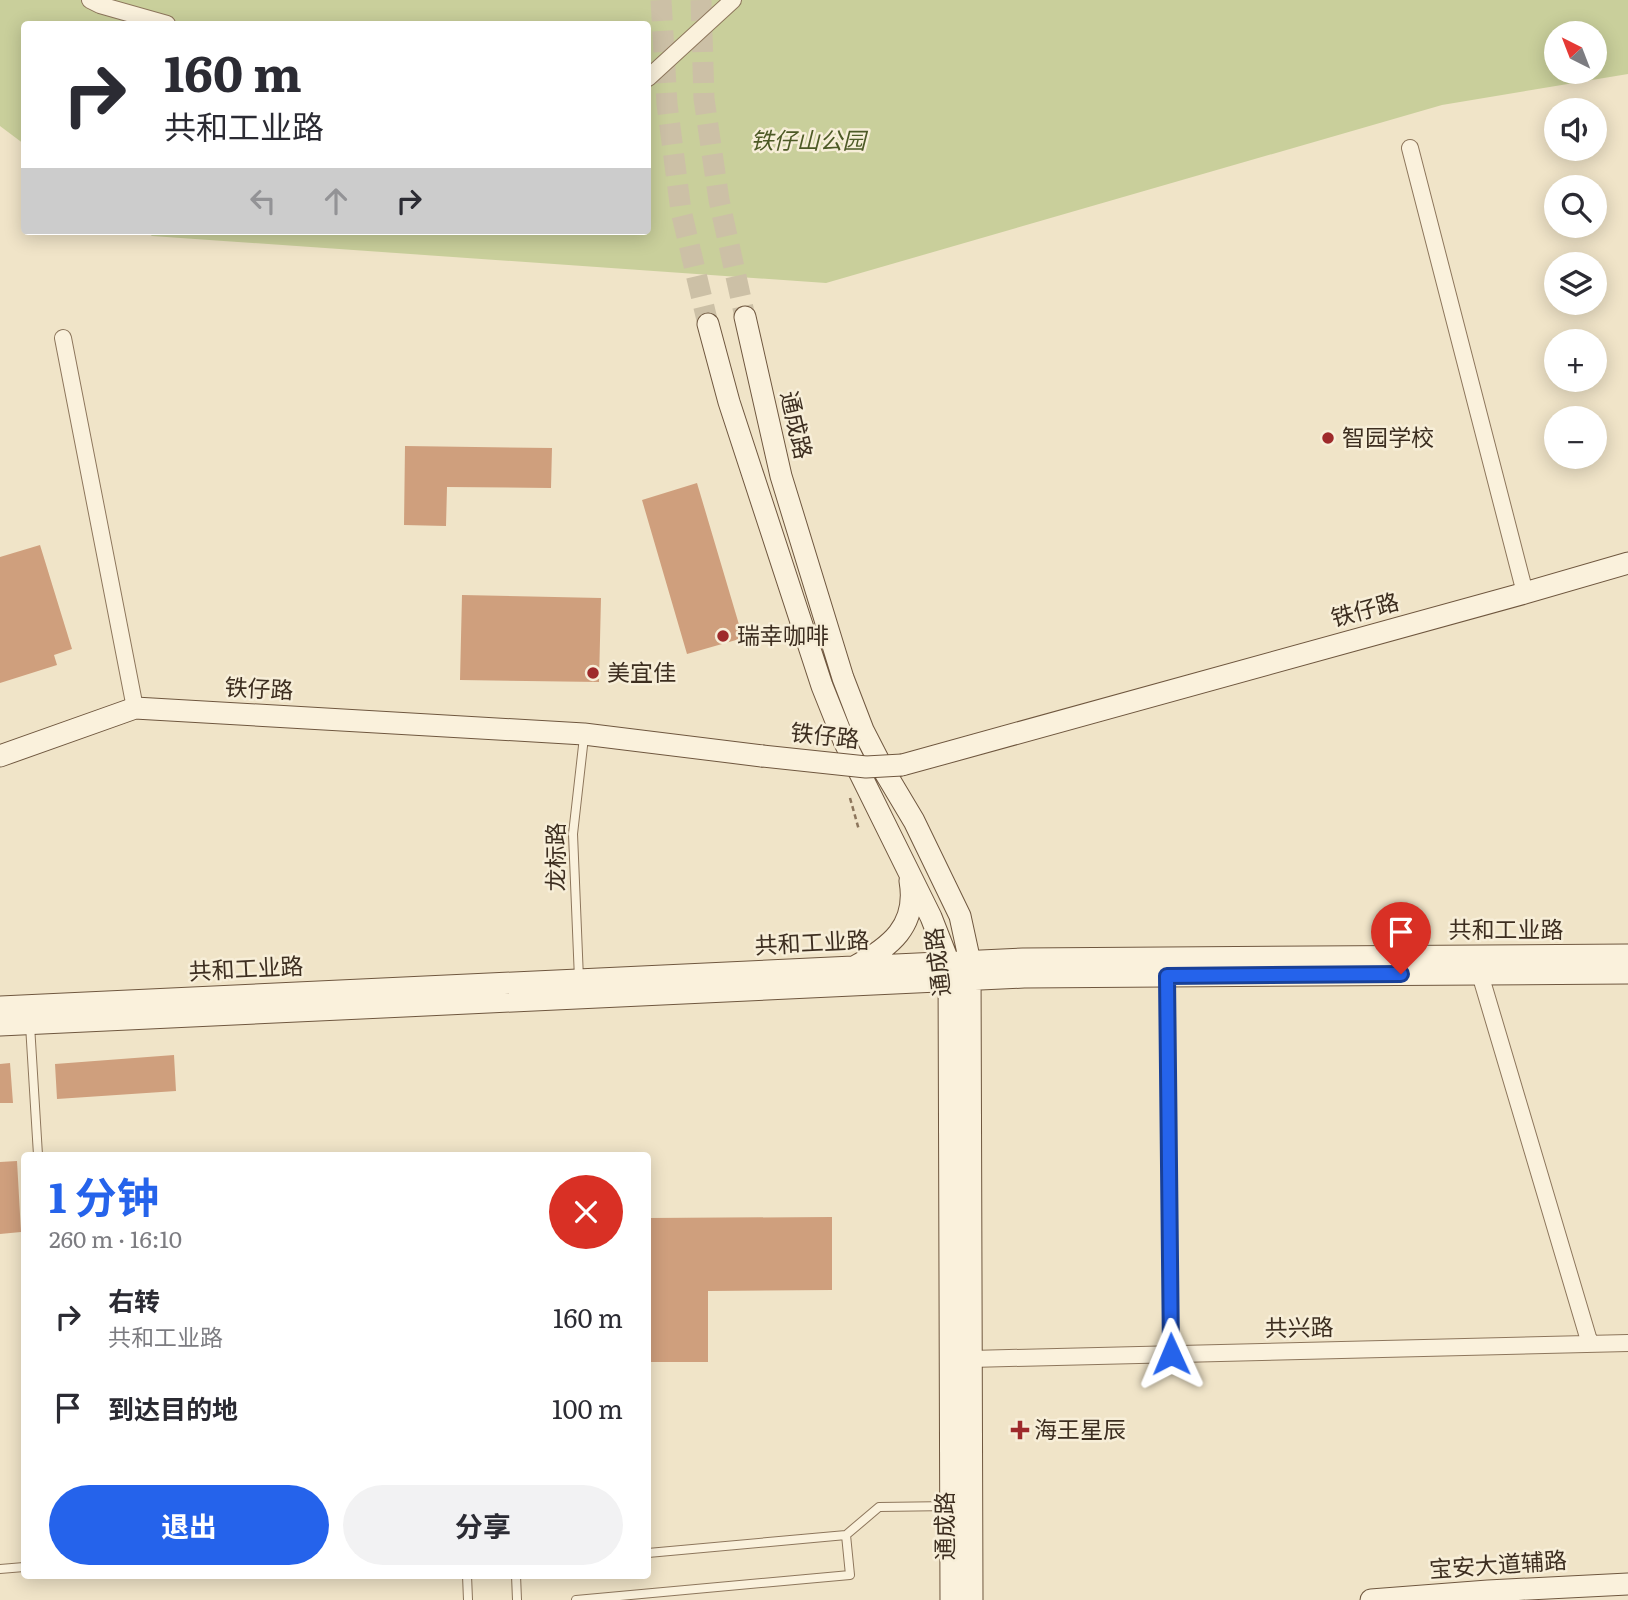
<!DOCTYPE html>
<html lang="zh">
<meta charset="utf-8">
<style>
body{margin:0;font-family:Literata,"Noto Sans SC",serif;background:#f2f2f3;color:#2b2b33;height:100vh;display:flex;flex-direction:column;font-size:26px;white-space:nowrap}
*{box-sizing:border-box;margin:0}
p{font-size:23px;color:#7c7c81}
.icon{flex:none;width:38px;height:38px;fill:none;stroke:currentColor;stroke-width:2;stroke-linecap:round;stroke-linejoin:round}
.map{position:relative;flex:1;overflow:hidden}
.sheet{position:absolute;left:21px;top:1152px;width:630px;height:427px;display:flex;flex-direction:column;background:#fff;border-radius:7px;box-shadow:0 4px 18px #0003}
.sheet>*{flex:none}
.top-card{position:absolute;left:21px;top:21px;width:630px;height:214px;border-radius:7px;box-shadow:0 4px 18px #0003;background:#fff;color:#2b2b33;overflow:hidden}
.needle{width:46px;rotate:318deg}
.tools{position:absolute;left:1544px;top:21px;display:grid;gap:14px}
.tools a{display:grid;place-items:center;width:63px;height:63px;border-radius:50%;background:#fff;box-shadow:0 4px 18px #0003;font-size:35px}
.pin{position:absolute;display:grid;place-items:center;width:60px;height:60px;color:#fff;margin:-72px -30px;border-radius:50% 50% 50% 0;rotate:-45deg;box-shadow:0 0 7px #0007}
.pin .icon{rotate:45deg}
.me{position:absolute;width:77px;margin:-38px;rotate:359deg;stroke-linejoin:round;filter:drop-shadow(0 0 5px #0008)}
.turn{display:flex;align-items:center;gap:24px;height:147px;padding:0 28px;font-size:32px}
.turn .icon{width:91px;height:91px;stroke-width:2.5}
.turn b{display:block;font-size:49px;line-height:60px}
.lanes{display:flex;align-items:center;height:66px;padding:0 28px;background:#0003;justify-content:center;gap:35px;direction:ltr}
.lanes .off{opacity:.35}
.round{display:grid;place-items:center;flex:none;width:74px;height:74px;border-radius:37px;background:#f2f2f3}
.summary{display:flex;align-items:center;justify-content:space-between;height:119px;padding:0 28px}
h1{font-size:42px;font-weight:700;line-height:52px;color:#2563eb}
.button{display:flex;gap:14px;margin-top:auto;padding:14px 28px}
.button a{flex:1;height:80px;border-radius:42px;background:#2563eb;color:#fff;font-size:28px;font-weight:700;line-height:80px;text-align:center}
.button a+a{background:#f2f2f3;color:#2b2b33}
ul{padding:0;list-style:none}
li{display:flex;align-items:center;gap:21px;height:91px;padding:0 28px}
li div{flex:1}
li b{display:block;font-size:26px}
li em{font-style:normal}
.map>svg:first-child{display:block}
.green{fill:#c9cf9b;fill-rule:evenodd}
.building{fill:#cf9f7d}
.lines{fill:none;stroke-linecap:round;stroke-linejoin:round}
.secondary-tunnel{stroke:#ccc0a6;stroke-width:21;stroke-dasharray:21 10;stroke-linecap:butt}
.lane-casing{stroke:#8d765c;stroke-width:10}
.street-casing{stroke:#8d765c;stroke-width:18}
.secondary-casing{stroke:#6f573f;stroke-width:23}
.path{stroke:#8d765c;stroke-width:2.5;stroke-dasharray:5 3.5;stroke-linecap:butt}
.lane{stroke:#faf1dc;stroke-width:8}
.street{stroke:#faf1dc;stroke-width:16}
.secondary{stroke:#faf1dc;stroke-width:21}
.secondary-bridge-casing{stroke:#6f573f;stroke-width:23;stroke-linecap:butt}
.secondary-bridge{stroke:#faf1dc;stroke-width:21}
.route-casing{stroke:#184099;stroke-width:18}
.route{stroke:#2563eb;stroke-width:12}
.poi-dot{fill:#9e2a2b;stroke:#f7eed8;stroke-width:2.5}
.labels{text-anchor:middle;stroke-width:5;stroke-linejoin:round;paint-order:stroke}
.park-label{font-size:23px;font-style:italic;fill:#4d5a26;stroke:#f7eed8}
.street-label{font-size:23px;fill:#3d2e20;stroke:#f7eed8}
.poi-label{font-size:23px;fill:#3d2e20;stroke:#f7eed8;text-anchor:start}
</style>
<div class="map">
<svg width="1628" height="1600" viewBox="0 0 1628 1600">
<rect width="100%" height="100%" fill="#f0e4c8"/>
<path class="green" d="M0 0H1628V74L1442 105 826 283 152 236 146 231H648V24H24V144L0 126ZM1556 33H1594V72H1556Z"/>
<path class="building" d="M405 446 552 448 551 488 447 487 446 526 404 525Z
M697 483 743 638 687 654 642 500Z
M40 545 72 649 54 655 57 665 0 683V557Z
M462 595 601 598 599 682 460 680Z
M174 1055 176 1091 57 1099 55 1064Z
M10 1063 13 1103H0V1064Z
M17 1161 21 1232 0 1234V1162Z
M832 1217V1290L708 1291V1362H648V1218Z"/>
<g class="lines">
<path class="secondary-tunnel" d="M661 0 667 104 681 211 708 324
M701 0 704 99 719 200 745 317"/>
<defs>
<path id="lane" d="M1167 976 1171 1354
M579 979 573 834 584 737
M30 1025 38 1155
M648 1553 846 1535
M0 1569 24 1567
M467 1575 468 1600
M516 1575 517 1600
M576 1600 850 1575 846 1535 879 1507 951 1506"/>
<path id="street" d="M90 0 100 5 167 24
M648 78 733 0
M1410 148 1525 593
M63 338 135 708
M1480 974 1590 1344
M971 1359 1628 1343"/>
<path id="secondary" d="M745 317 781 476 843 678 863 730 883 769 914 821 960 916 970 962 972 1600
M708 324 729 402 822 686 844 741 931 917 949 963 951 1600
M0 756 135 708 584 734 762 756
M902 765 1525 593 1628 563
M854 967C890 947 918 926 910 881
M0 1007 1023 959 1628 955
M0 1025 1024 977 1628 973
M1371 1600 1488 1591 1628 1584"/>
</defs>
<use href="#lane" class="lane-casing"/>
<use href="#street" class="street-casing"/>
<use href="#secondary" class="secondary-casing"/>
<path class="path" d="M850 798 859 830"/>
<use href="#lane" class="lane"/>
<use href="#street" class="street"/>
<use href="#secondary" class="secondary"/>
<defs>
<path id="secondary-bridge" d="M762 756 866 767 902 765"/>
</defs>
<use href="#secondary-bridge" class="secondary-bridge-casing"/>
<use href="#secondary-bridge" class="secondary-bridge"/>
</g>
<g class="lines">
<defs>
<path id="route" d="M1171 1354 1167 976 1401 974"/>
</defs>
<use href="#route" class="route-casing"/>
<use href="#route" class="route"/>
</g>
<g class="poi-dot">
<circle cx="1328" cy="438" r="7"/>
<circle cx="723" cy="636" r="7"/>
<circle cx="593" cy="673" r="7"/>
<path d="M1016.5 1419.5h7v7h7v7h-7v7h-7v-7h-7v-7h7z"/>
</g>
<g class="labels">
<g class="park-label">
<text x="808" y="149">铁仔山公园</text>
</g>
<g class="street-label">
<text transform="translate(796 425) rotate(77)" y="8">通成路</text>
<text transform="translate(1365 610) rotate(-15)" y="8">铁仔路</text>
<text transform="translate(259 689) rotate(3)" y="8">铁仔路</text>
<text transform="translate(825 736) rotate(6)" y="8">铁仔路</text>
<text transform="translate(556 857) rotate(-90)" y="8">龙标路</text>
<text x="1506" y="938">共和工业路</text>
<text transform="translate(812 943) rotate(-3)" y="8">共和工业路</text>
<text transform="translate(938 962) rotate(-97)" y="8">通成路</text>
<text transform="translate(246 969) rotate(-3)" y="8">共和工业路</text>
<text transform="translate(1299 1328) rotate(-1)" y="8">共兴路</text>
<text transform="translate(945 1526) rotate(-90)" y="8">通成路</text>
<text transform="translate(1498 1565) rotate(-4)" y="8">宝安大道辅路</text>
</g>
<g class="poi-label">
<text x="1342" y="446">智园学校</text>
<text x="737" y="644">瑞幸咖啡</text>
<text x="607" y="681">美宜佳</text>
<text x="1034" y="1438">海王星辰</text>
</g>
</g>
</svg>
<div class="tools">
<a><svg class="needle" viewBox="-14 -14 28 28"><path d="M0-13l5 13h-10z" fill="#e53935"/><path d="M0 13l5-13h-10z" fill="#7c7c81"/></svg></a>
<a><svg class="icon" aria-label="sound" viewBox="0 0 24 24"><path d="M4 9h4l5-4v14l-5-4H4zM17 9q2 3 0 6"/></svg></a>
<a><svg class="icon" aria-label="search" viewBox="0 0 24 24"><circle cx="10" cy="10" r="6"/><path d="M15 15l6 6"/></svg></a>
<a><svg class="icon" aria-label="layers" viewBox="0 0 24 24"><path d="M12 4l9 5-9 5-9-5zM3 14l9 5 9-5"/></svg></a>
<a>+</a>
<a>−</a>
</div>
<div class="pin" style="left:1401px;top:974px;background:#d93025"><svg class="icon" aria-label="arrive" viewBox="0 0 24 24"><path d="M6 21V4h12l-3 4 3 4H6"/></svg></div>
<svg class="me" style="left:1171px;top:1354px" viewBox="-20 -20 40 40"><path d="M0-17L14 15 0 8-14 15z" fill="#2563eb" stroke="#fff" stroke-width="4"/></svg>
<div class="top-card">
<div class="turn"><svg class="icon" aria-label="right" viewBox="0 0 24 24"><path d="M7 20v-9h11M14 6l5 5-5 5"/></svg><div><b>160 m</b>共和工业路</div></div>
<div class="lanes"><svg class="icon off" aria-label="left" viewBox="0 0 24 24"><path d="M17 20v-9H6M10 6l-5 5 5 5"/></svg><svg class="icon off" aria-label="ahead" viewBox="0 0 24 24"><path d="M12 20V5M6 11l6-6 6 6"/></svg><svg class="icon" aria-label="right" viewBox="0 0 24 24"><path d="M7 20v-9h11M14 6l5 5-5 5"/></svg></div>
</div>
<section class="sheet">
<div class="summary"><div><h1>1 分钟</h1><p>260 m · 16:10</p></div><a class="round" style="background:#d93025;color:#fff"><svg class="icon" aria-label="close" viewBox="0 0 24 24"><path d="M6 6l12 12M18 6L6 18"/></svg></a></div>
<ul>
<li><svg class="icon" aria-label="right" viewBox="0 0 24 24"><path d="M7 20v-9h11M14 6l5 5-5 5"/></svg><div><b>右转</b><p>共和工业路</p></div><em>160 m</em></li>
<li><svg class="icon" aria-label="arrive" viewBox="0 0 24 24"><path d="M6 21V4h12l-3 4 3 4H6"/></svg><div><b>到达目的地</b></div><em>100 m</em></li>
</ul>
<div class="button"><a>退出</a><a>分享</a></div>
</section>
</div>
